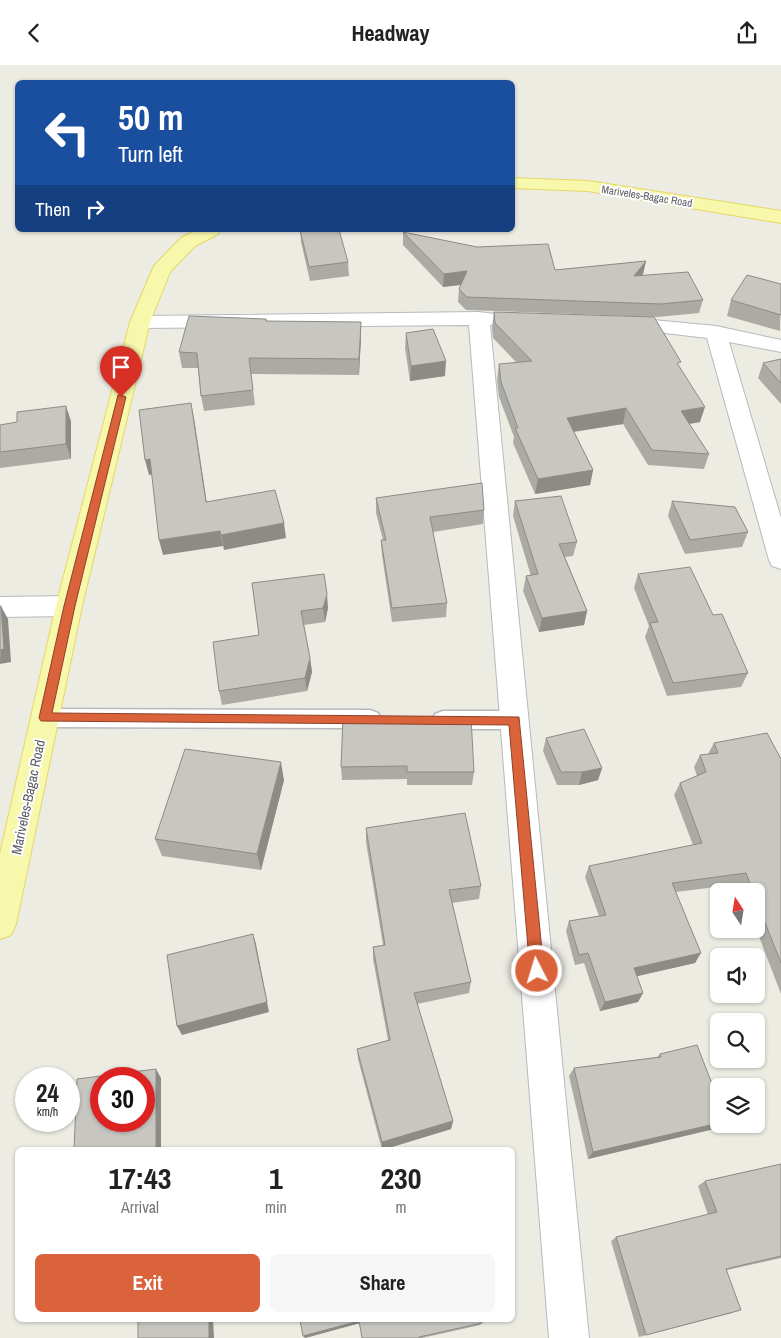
<!DOCTYPE html>
<style>
body{margin:0;font-family:"Archivo Narrow",sans-serif;background:#f6f6f6;color:#222;height:100vh;display:flex;flex-direction:column;font-size:19px;white-space:nowrap}
*{box-sizing:border-box;margin:0}
p{font-size:16px;color:#767676}
.icon{flex:none;width:28px;height:28px;fill:none;stroke:currentColor;stroke-width:2;stroke-linecap:round;stroke-linejoin:round}
.map{position:relative;flex:1;overflow:hidden}
.details{position:absolute;left:15px;top:1082px;width:500px;height:175px;display:flex;flex-direction:column;background:#fff;border-radius:8px;box-shadow:0 1px 4px #0004}
.details>*{flex:none}
.hud{position:absolute;left:15px;top:15px;width:500px;height:152px;border-radius:8px;box-shadow:0 1px 4px #0004;background:#1a4fa0;color:#fff;overflow:hidden}
.needle{width:32px;rotate:348deg}
.controls{position:absolute;left:710px;top:818px;display:grid;gap:10px}
.controls a{display:grid;place-items:center;width:55px;height:55px;border-radius:8px;background:#fff;box-shadow:0 1px 4px #0004;font-size:25px}
.speed{position:absolute;left:15px;top:1002px;display:flex;gap:10px;font-size:25px;font-weight:700;text-align:center}
.speed>*{display:grid;place-content:center;width:65px;height:65px;border-radius:50%;background:#fff;box-shadow:0 1px 4px #0004;line-height:1}
.speed small{font-size:12px;font-weight:400}
.speed .limit{border:8px solid #d22;background:#fff;color:#111}
.pin{position:absolute;display:grid;place-items:center;width:42px;height:42px;color:#fff;margin:-51px -21px;border-radius:50% 50% 50% 0;rotate:-45deg;box-shadow:0 0 5px #0007}
.pin .icon{rotate:45deg}
.me{position:absolute;width:55px;margin:-28px;rotate:355deg;stroke-linejoin:round;filter:drop-shadow(0 0 4px #0008)}
.turn{display:flex;align-items:center;gap:18px;height:105px;padding:0 20px;font-size:22px}
.turn .icon{width:65px;height:65px;stroke-width:2.5}
.turn b{display:block;font-size:35px;line-height:42px}
.then{display:flex;align-items:center;height:48px;padding:0 20px;background:#0003;gap:10px;font-size:19px}
.eta{display:flex;justify-content:space-evenly;align-items:center;height:85px;text-align:center}
.eta b{font-size:30px;font-weight:800;line-height:35px}
.action{display:flex;gap:10px;margin-top:auto;padding:10px 20px}
.action a{flex:1;height:58px;border-radius:8px;background:#da633b;color:#fff;font-size:20px;font-weight:800;line-height:58px;text-align:center}
.action a+a{background:#f6f6f6;color:#222}
header{display:flex;justify-content:space-between;align-items:center;height:65px;padding:0 20px;background:#fff;font-size:22px;font-weight:800}
.map>svg:first-child{display:block}
.lines{fill:none;stroke-linecap:round;stroke-linejoin:round}
.service-casing{stroke:#b8b9be;stroke-width:3}
.minor-casing{stroke:#b8b9be;stroke-width:2}
.primary-casing{stroke:#e5d763;stroke-width:2}
.service{fill:#fff;fill-rule:evenodd}
.minor{fill:#fff;fill-rule:evenodd}
.primary{fill:#f7f8ac;fill-rule:evenodd}
.wall{fill:#acaaa5}
.shaded-wall{fill:#8c8b86}
.building{fill:#c8c6c0;stroke:#8c8b86;fill-rule:evenodd}
.route{fill:#da633b;stroke:#8e4026}
.labels{text-anchor:middle;stroke-width:4;stroke-linejoin:round;paint-order:stroke}
.far-street-label{font-size:11px;fill:#5b5d62;stroke:#fff}
.street-label{font-size:14px;fill:#5b5d62;stroke:#fff}
</style>
<header><svg class="icon" aria-label="back" viewBox="0 0 24 24"><path d="M15 5l-7 7 7 7"/></svg>Headway<svg class="icon" aria-label="share" viewBox="0 0 24 24"><path d="M12 15V3M7 8l5-5 5 5M5 13v7h14v-7"/></svg></header>
<div class="map">
<svg width="781" height="1273" viewBox="0 0 781 1273">
<rect width="100%" height="100%" fill="#ecece3"/>
<g class="lines">
<defs>
<path id="service" d="M45 644 370 645 378 648 381 654 378 660 370 663 45 662 37 659 34 653 37 647Z
M443 646H515L523 649 526 655 523 661 515 664H443L435 661 432 655 435 649Z"/>
<path id="minor" d="M479 247 503 250 506 254 503 258 490 260 589 1273H549L469 260 140 263 133 261 130 257 133 253 140 251Z
M622 252 716 261 781 275V287L729 277 781 453V504L772 501 769 495 707 273 615 262 612 258 615 254Z
M69 531 78 534 82 541 78 548 69 551 0 552V532Z"/>
<path id="primary" d="M512 113 588 116 781 146V158L588 126 512 123Z
M197 165H220L218 169 195 181 170 207 150 257 82 541 16 859 11 870 0 874V789L56 541 130 257 154 201 181 173Z"/>
</defs>
<use href="#service" class="service-casing"/>
<use href="#minor" class="minor-casing"/>
<use href="#primary" class="primary-casing"/>
<use href="#service" class="service"/>
<use href="#minor" class="minor"/>
<use href="#primary" class="primary"/>
</g>
<path class="wall" d="M300 165 348 197 349 211 310 216 301 177Z
M403 167 555 205 646 196 643 209 642 210 703 235 699 248 658 252 466 245 458 237 459 224 461 220 443 222 403 180Z
M781 219 780 266 727 251 731 235Z
M494 247 679 302 700 357 689 359 709 389 704 404 648 400 623 359 574 367 593 405 590 420 535 429 513 378 514 372 499 332 497 315 499 299 517 298 493 273 492 262Z
M266 254 267 256 361 272 359 310 251 309 255 340 204 346 201 331 198 303H182L179 287Z
M406 268 445 311 410 316 405 283Z
M781 294V339L758 313 763 298Z
M71 356V394L0 403V360Z
M376 433 484 445 483 459 433 467 447 538 446 552 392 557 382 490 381 475H383L376 448Z
M515 436 577 477 573 491 565 492 587 546 584 560 539 567 523 526 526 511H531L513 451Z
M672 436 748 467 742 482 685 489 668 451Z
M638 509 713 550 748 608 741 622 667 631 645 572 649 561 634 523Z
M252 518 328 543 325 557 304 560 310 593 312 607 307 626 222 640 219 626 259 570Z
M343 652 474 707 472 720H407V714L342 715 341 702Z
M546 673 602 703 598 715 579 720H557L543 686Z
M714 678 781 694V929L756 864V826H741L739 819 676 827 695 898 637 911 643 928 638 937 600 946 584 898 575 900 566 866 569 856 599 851 585 812 589 801 693 780 674 730 680 718 697 711 694 702 700 690 708 689Z
M284 715 261 805 162 791 155 774Z
M366 763 481 821 479 834 452 838 471 917 469 928 417 939 453 1056 451 1064 382 1085 358 994 357 984 388 975 373 894V882L383 880 366 777Z
M660 989 718 1063 588 1094 569 1011 574 1003 657 992Z
M781 1099V1193L727 1205 732 1248 639 1272 611 1176 616 1172 708 1150 698 1121 705 1116Z
M300 1255 482 1258 480 1260 422 1273H362L360 1258 305 1273Z"/>
<path class="shaded-wall" d="M646 196 643 209 632 224 634 211Z
M467 206 466 219 443 222 444 209Z
M361 257V272L359 310V294Z
M446 296 445 311 410 316 411 301Z
M191 338 194 353 209 452 206 437Z
M66 341 71 356V394L66 379Z
M705 342 700 357 676 361 681 346Z
M626 343 623 359 564 368 567 353Z
M150 394 154 409 149 410 145 395Z
M593 405 590 420 535 429 538 414Z
M284 458 286 473 224 485 221 470Z
M220 466 223 481 163 490 159 475Z
M327 529 328 543 325 557 323 543Z
M1 541 8 554 11 597 0 599Z
M587 546 584 560 539 567 542 553Z
M310 593 312 607 307 626 305 613Z
M281 697 284 715 261 805 257 789Z
M602 703 598 715 579 720 582 707Z
M253 869 256 879 269 947 182 970 177 961Z
M701 888 695 898 629 913 634 903Z
M643 928 638 937 600 946 605 937Z
M156 1004 161 1013V1085H156Z
M453 1056 451 1064 382 1085V1077Z
M719 1058V1059H723L718 1063 588 1094 593 1087Z
M209 1255H213L214 1273H209Z
M359 1256 360 1258 305 1273 303 1271Z"/>
<path class="building" d="M300 165H339L348 197 309 202Z
M403 167 477 182 548 179 555 205 646 196 634 211 688 207 703 235 661 239 467 232 459 224 467 206 444 209Z
M747 210 781 219V250L731 235Z
M494 247 654 252 681 297 677 298 705 342 681 346 709 389 652 385 626 343 567 353 593 405 538 414 515 363H518L501 317 499 299 532 296 495 258Z
M189 251 266 254V256L361 257 359 294 249 293 253 325 201 331 197 288 179 287Z
M433 264 446 296 411 301 406 268Z
M781 294V318L763 298Z
M191 338 206 437 275 425 284 458 221 470 220 466 159 475 150 394 145 395 139 345Z
M66 341V379L0 387V360L17 357V347Z
M482 418 484 445 430 452 447 538 392 543 381 475H386L376 433Z
M561 431 577 477 559 479 587 546 542 553 526 511 538 509 515 436Z
M672 436 735 442 748 467 690 475Z
M690 502 713 550 722 549 748 608 673 618 650 558 658 557 638 509Z
M324 509 327 529 323 543 301 546 310 593 305 613 219 626 213 577 259 570 252 518Z
M0 541H1L4 584 0 585Z
M343 652H471L474 707H407V701L341 702Z
M584 664 602 703 582 707H561L546 673Z
M767 668 781 694V898L756 835V826H753L746 808 672 818 701 888 634 903 643 928 605 937 588 888 579 890 569 856 606 850 589 801 702 778 680 718 706 707 700 690 718 688 714 678Z
M185 684 281 697 257 789 155 774Z
M465 748 481 821 449 825 471 917 414 928 453 1056 382 1077 357 984 390 975 373 882 385 880 366 763Z
M253 869 267 937 177 961 167 890Z
M697 980 719 1037V1058L593 1087 574 1003 661 992 660 989Z
M156 1004V1085H74L77 1014ZM101 1014H144V1056H101Z
M781 1099V1191L726 1204 741 1245 646 1270 616 1172 717 1147 705 1116Z
M138 1255H209V1273H138Z
M300 1255H482V1258L419 1272V1273H362L359 1256 303 1271Z"/>
<path class="route" d="M118 330H121L126 332 75 541 52 648 519 652 544 906 542 911 537 913 532 911 530 906 509 660 41 656 39 653 64 541Z"/>
<g class="labels">
<g class="far-street-label">
<text transform="translate(647 131) rotate(9)" y="4">Mariveles-Bagac Road</text>
</g>
<g class="street-label">
<text transform="translate(28 732) rotate(-78)" y="5">Mariveles-Bagac Road</text>
</g>
</g>
</svg>
<div class="controls">
<a><svg class="needle" viewBox="-14 -14 28 28"><path d="M0-13l5 13h-10z" fill="#e53935"/><path d="M0 13l5-13h-10z" fill="#767676"/></svg></a>
<a><svg class="icon" aria-label="sound" viewBox="0 0 24 24"><path d="M4 9h4l5-4v14l-5-4H4zM17 9q2 3 0 6"/></svg></a>
<a><svg class="icon" aria-label="search" viewBox="0 0 24 24"><circle cx="10" cy="10" r="6"/><path d="M15 15l6 6"/></svg></a>
<a><svg class="icon" aria-label="layers" viewBox="0 0 24 24"><path d="M12 4l9 5-9 5-9-5zM3 14l9 5 9-5"/></svg></a>
</div>
<div class="speed"><div>24<small>km/h</small></div><div class="limit">30</div></div>
<div class="pin" style="left:121px;top:332px;background:#d93025"><svg class="icon" aria-label="arrive" viewBox="0 0 24 24"><path d="M6 21V4h12l-3 4 3 4H6"/></svg></div>
<svg class="me" style="left:537px;top:906px" viewBox="-20 -20 40 40"><circle r="17" fill="#da633b" stroke="#fff" stroke-width="3"/><path d="M0-11L8 9 0 5-8 9z" fill="#fff"/></svg>
<div class="hud">
<div class="turn"><svg class="icon" aria-label="left" viewBox="0 0 24 24"><path d="M17 20v-9H6M10 6l-5 5 5 5"/></svg><div><b>50 m</b>Turn left</div></div>
<div class="then">Then<svg class="icon" aria-label="right" viewBox="0 0 24 24"><path d="M7 20v-9h11M14 6l5 5-5 5"/></svg></div>
</div>
<section class="details">
<div class="eta">
<div><b>17:43</b><p>Arrival</p></div>
<div><b>1</b><p>min</p></div>
<div><b>230</b><p>m</p></div>
</div>
<div class="action"><a>Exit</a><a>Share</a></div>
</section>
</div>
